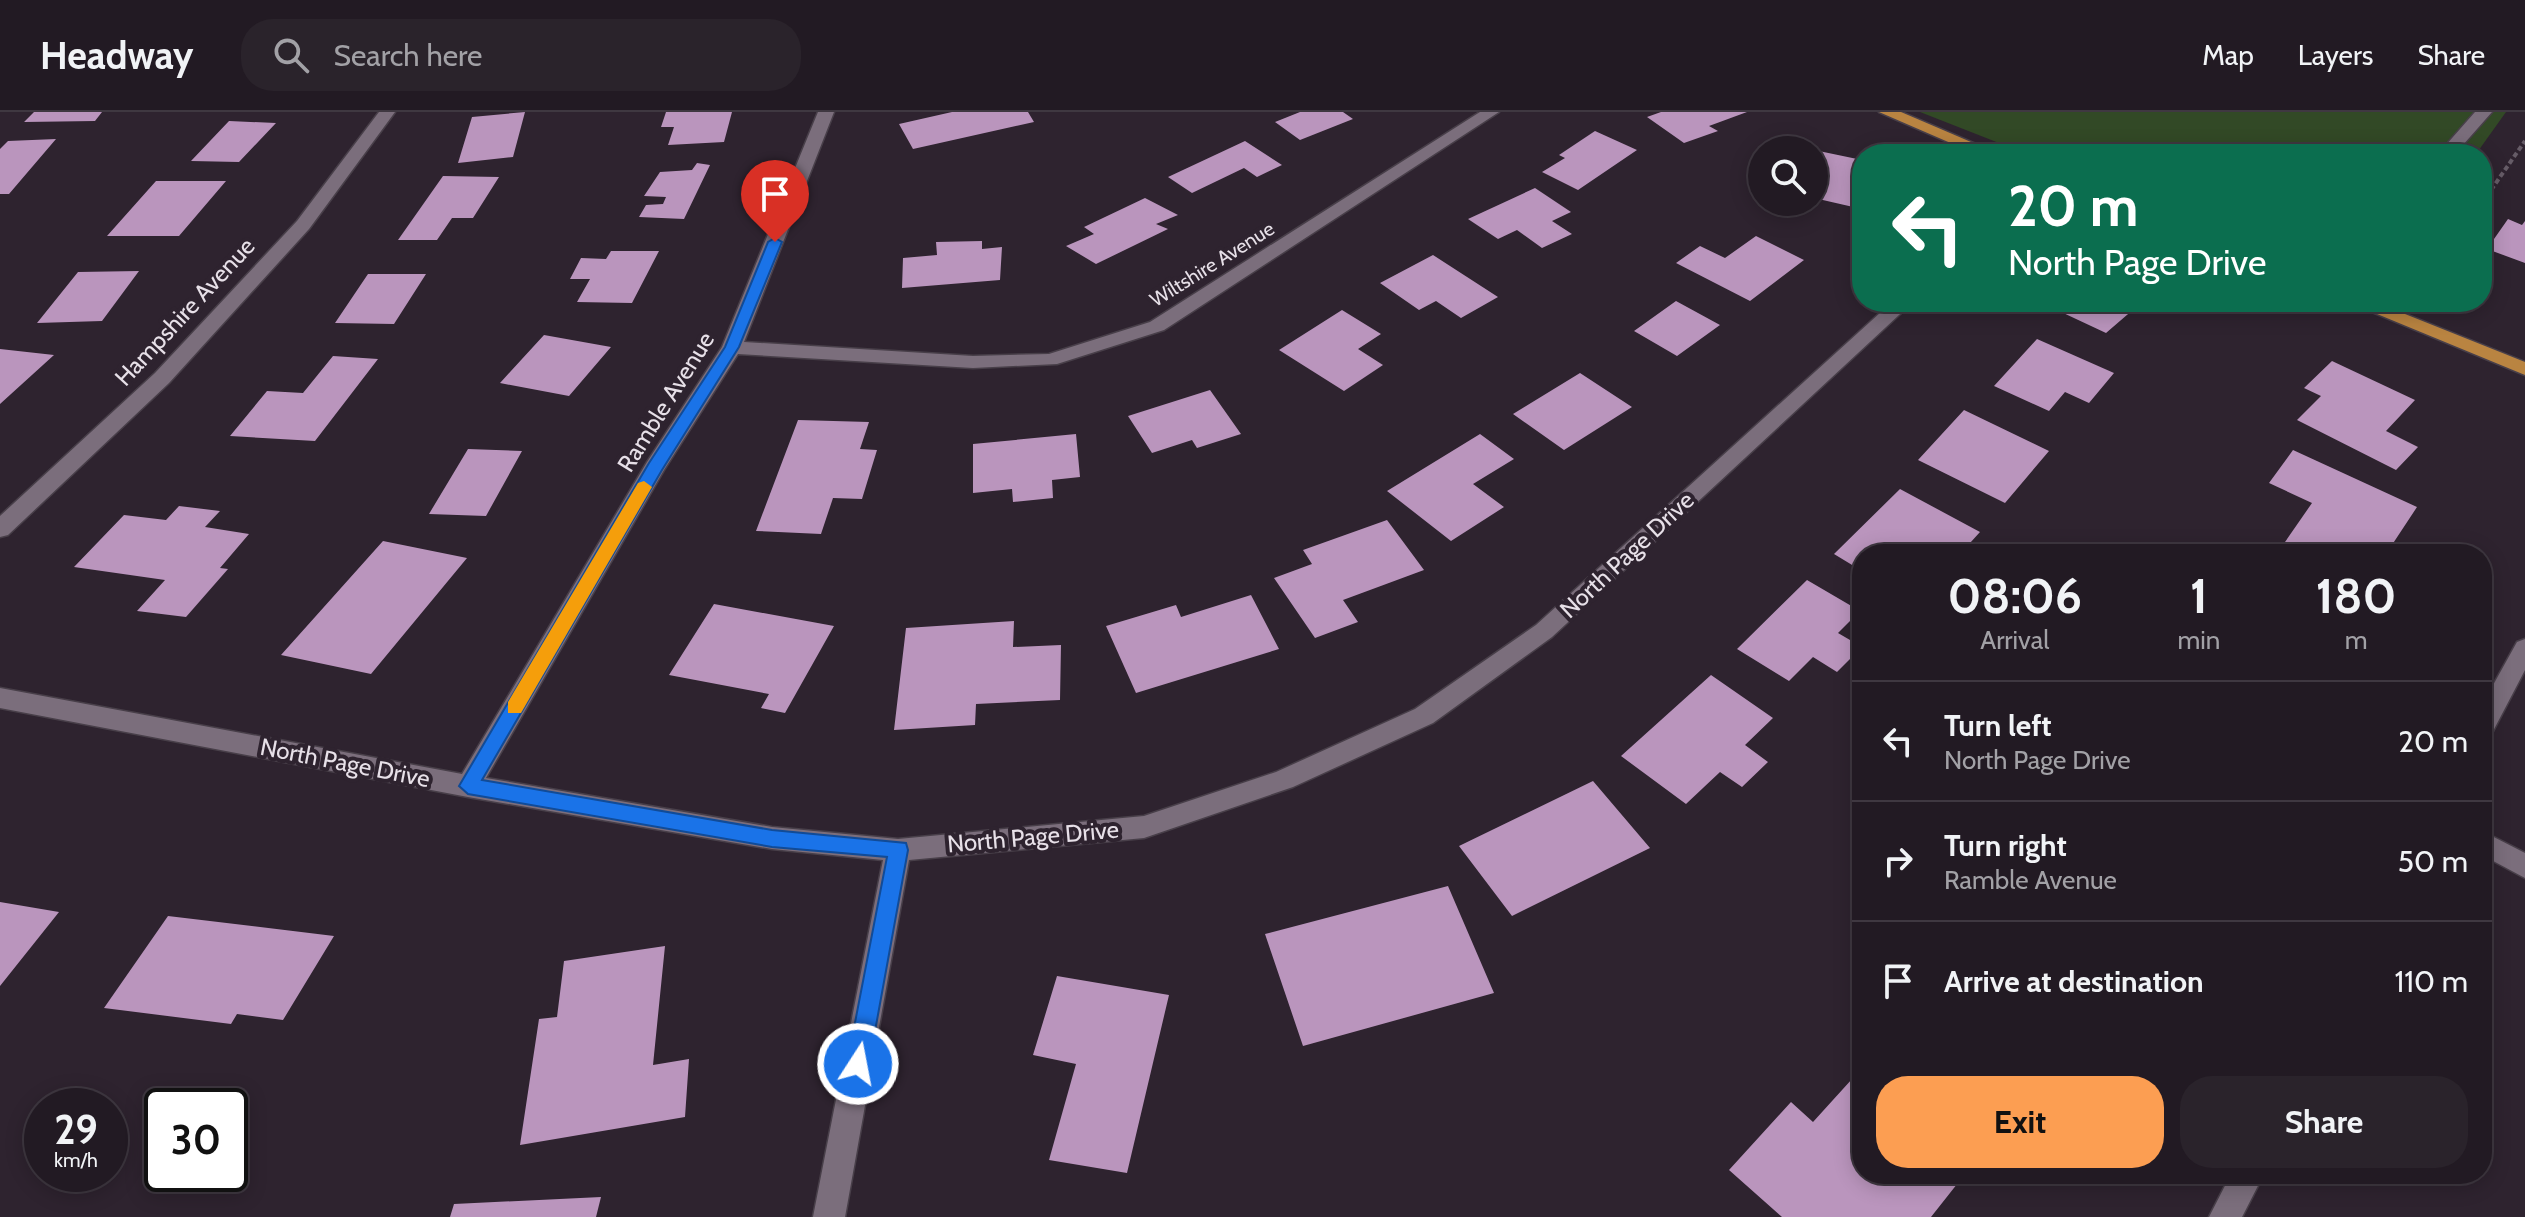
<!DOCTYPE html>
<style>
body{margin:0;font-family:Cabin,sans-serif;background:#2a232b;color:#f1f3f6;height:100vh;display:flex;flex-direction:column;font-size:30px;white-space:nowrap}
*{box-sizing:border-box;margin:0}
p{font-size:26px;color:#a2a1a6}
.icon{flex:none;width:44px;height:44px;fill:none;stroke:currentColor;stroke-width:2;stroke-linecap:round;stroke-linejoin:round}
.map{position:relative;flex:1;overflow:hidden}
.details{position:absolute;left:1852px;top:432px;width:640px;height:640px;display:flex;flex-direction:column;background:#221a23;border-radius:32px;box-shadow:0 4px 20px #0003,0 0 0 2px #3f3841}
.details>*{flex:none}
.top-card{position:absolute;left:1852px;top:32px;width:640px;height:168px;border-radius:32px;box-shadow:0 4px 20px #0003,0 0 0 2px #3f3841;background:#0b6e4f;color:#fff;overflow:hidden}
.controls{position:absolute;left:1748px;top:24px;display:grid;gap:16px}
.controls a{display:grid;place-items:center;width:80px;height:80px;border-radius:50%;background:#221a23;box-shadow:0 4px 20px #0003,0 0 0 2px #3f3841;font-size:40px}
.speed{position:absolute;left:24px;top:976px;display:flex;gap:16px;font-size:40px;font-weight:700;text-align:center}
.speed>*{display:grid;place-content:center;width:104px;height:104px;border-radius:50%;background:#221a23;box-shadow:0 4px 20px #0003,0 0 0 2px #3f3841;line-height:1}
.speed small{font-size:20px;font-weight:400}
.speed .limit{border:4px solid #111;border-radius:12px;background:#fff;color:#111}
.pin{position:absolute;display:grid;place-items:center;width:68px;height:68px;color:#fff;margin:-82px -34px;border-radius:50% 50% 50% 0;rotate:-45deg;box-shadow:0 0 8px #0007}
.pin .icon{rotate:45deg}
.me{position:absolute;width:88px;margin:-44px;rotate:11deg;stroke-linejoin:round;filter:drop-shadow(0 0 6px #0008)}
.turn{display:flex;align-items:center;gap:28px;height:168px;padding:0 24px;font-size:36px}
.turn .icon{width:104px;height:104px;stroke-width:2.5}
.turn b{display:block;font-size:56px;line-height:68px}
.eta{display:flex;justify-content:space-evenly;align-items:center;height:136px;text-align:center}
.eta b{font-size:48px;font-weight:700;line-height:56px}
.primary-button{display:flex;gap:16px;margin-top:auto;padding:16px 24px}
.primary-button a{flex:1;height:92px;border-radius:32px;background:#fc9e52;color:#111;font-size:32px;font-weight:700;line-height:92px;text-align:center}
.primary-button a+a{background:#2a232b;color:#f1f3f6}
ul{padding:0;list-style:none}
li{display:flex;align-items:center;gap:24px;height:120px;padding:0 24px;border-top:2px solid #3f3841}
li div{flex:1}
li b{display:block;font-size:30px}
li em{font-style:normal}
header{display:flex;align-items:center;gap:48px;box-sizing:border-box;height:112px;padding:0 40px;background:#221a23;border-bottom:2px solid #3f3841}
header strong{font-size:38px}
nav{display:flex;gap:44px;margin-inline-start:auto;font-size:28px}
.search{width:560px;height:72px;background:#2a232b;display:flex;align-items:center;gap:20px;box-sizing:border-box;padding:0 28px;border-radius:32px;color:#a2a1a6;font-size:30px}
.map>svg:first-child{display:block}
.green{fill:#324926}
.building{fill:#ba95bd}
.lines{fill:none;stroke-linecap:round;stroke-linejoin:round}
.minor-casing{stroke:#483f49;stroke-width:3}
.major-casing{stroke:#483f49;stroke-width:3}
.path{stroke:#665c67;stroke-width:4;stroke-dasharray:5 3;stroke-linecap:butt}
.minor{fill:#7b6e7c;fill-rule:evenodd}
.major{fill:#b98441;fill-rule:evenodd}
.route{fill:#1a73e8;stroke:#114b97;stroke-width:2}
.slow{fill:#f59e0b}
.labels{text-anchor:middle;stroke-width:8;stroke-linejoin:round;paint-order:stroke}
.far-street-label{font-size:20px;fill:#e7e0e8;stroke:#2e232f}
.street-label{font-size:24px;fill:#e7e0e8;stroke:#2e232f}
</style>
<header>
<strong>Headway</strong>
<div class="search"><svg class="icon" aria-label="search" viewBox="0 0 24 24"><circle cx="10" cy="10" r="6"/><path d="M15 15l6 6"/></svg>Search here</div>
<nav><a>Map</a><a>Layers</a><a>Share</a></nav>
</header>
<div class="map">
<svg width="2525" height="1105" viewBox="0 0 2525 1105">
<rect width="100%" height="100%" fill="#2e232f"/>
<path class="green" d="M1920 0H2506L2476 42H2027Z"/>
<path class="building" d="M34 0H102L95 9 24 10Z
M525 0 513 45 458 51 472 5Z
M666 0H732L724 30 668 33 674 15H661Z
M952 0H1028L1034 10 913 37 899 12Z
M1300 0H1343L1353 7 1300 28 1275 10Z
M1661 0H1747L1709 14 1718 19 1684 31 1647 5Z
M229 9 276 11 239 50 191 49Z
M1595 19 1637 38 1578 78 1542 60 1565 46 1559 43Z
M56 27 9 82H0V37L8 29Z
M1245 29 1282 53 1257 65 1244 56 1192 81 1168 65Z
M1814 38 1862 48V97L1814 86Z
M697 51 710 53 684 107 639 105 646 93 663 92 666 85 644 84 660 60 692 58Z
M443 64 499 65 473 106H452L437 128H398Z
M156 69H226L179 124H107Z
M1535 76 1571 100 1552 109 1572 122 1542 136 1517 118 1498 127 1468 107Z
M1145 86 1178 103 1156 112 1168 117 1096 152 1066 134 1094 122 1084 115Z
M2508 107 2522 113 2525 109V151L2487 137Z
M1756 124 1804 148 1750 189 1676 151 1700 134 1725 146Z
M982 129V137L1002 135 1000 168 902 176 903 146 937 143 936 130Z
M611 139H659L632 191 577 190 590 167H570L581 146 606 147Z
M1433 143 1498 185 1461 206 1436 189 1419 198 1380 171Z
M139 159 102 209 37 211 78 160Z
M368 162H426L394 212 335 211Z
M1676 189 1720 213 1677 244 1634 219Z
M2070 190H2142L2106 221 2059 199Z
M1342 198 1381 222 1358 237 1383 253 1344 279 1279 238Z
M544 223 611 235 569 284 500 271Z
M2037 227 2114 261 2089 291 2065 280 2049 299 1994 274Z
M0 237 54 243 0 292Z
M333 244 378 247 315 329 230 324 267 279 303 281Z
M2332 249 2415 288 2386 319 2418 335 2396 358 2297 308 2321 284 2304 276Z
M1580 261 1632 295 1564 338 1513 302Z
M1210 278 1241 322 1197 336 1192 328 1152 341 1128 304Z
M1964 298 2049 339 2005 391 1918 348Z
M798 308 869 310 860 337 877 338 862 387 833 386 821 422 756 419Z
M1076 322 1080 365 1052 368 1053 386 1013 390 1012 377 973 381V332Z
M1480 322 1514 347 1473 372 1504 395 1451 429 1387 379Z
M468 337 522 339 486 404 429 402Z
M2293 338 2417 395 2386 442H2311L2285 430 2312 391 2269 371Z
M1900 377 1980 420 1960 442H1862V459L1834 442Z
M179 394 220 399 205 415 249 422 220 456 228 457 186 505 137 499 165 468 74 455 124 403 166 408Z
M1387 408 1424 458 1343 488 1358 510 1315 526 1274 466 1312 452 1303 438Z
M383 429 467 446 371 562 281 543Z
M1807 468 1860 499 1838 521 1862 535 1837 560 1813 545 1789 569 1737 537Z
M1251 483 1279 537 1136 581 1106 514 1176 493 1181 505Z
M714 492 834 514 785 601 761 596 769 582 669 563Z
M1014 509 1013 535 1061 533 1060 588 976 592 975 613 894 618 906 516Z
M1711 563 1773 606 1745 633 1768 650 1742 675 1720 660 1686 692 1621 644Z
M1593 669 1650 736 1512 804 1459 734Z
M1448 774 1494 881 1303 934 1265 822Z
M0 790 59 800 0 874Z
M168 804 334 824 283 908 237 902 231 912 104 896Z
M665 834 653 953 689 947 685 1005 520 1033 539 907 557 905 564 849Z
M1057 864 1169 883 1127 1061 1049 1048 1076 952 1033 943Z
M1862 956V1062H1965L1931 1105H1782L1729 1058 1791 990 1813 1010Z
M601 1085 596 1105H450L454 1092Z"/>
<g class="lines">
<defs>
<path id="minor" d="M379 0H395L309 117 169 271 8 423 0 425V404L155 261 297 109Z
M818 0H834L744 230 973 244 1049 242 1150 210 1480 0H1499L1164 218 1057 252 973 256 738 242 664 358 486 666 772 715 898 727 1144 704 1276 660 1415 597 1536 513 1892 190H1913L1552 525 1433 611 1293 675 1144 726 909 748 845 1105H813L883 748 772 737 468 685 0 596V576L462 662 647 350 722 235Z
M2475 0H2492L2455 42H2438Z
M2525 527V558L2491 623 2482 626V593L2517 530Z
M2482 719 2525 741V766L2482 743Z
M2231 1062H2264L2242 1105H2209Z"/>
<path id="major" d="M1879 0H1901L1999 42H1976Z
M2348 190H2375L2525 250V263Z"/>
</defs>
<use href="#minor" class="minor-casing"/>
<use href="#major" class="major-casing"/>
<path class="path" d="M2482 91 2525 29"/>
<use href="#minor" class="minor"/>
<use href="#major" class="major"/>
</g>
<path class="route" d="M775 126 782 130 739 235 662 358 482 668 772 718 906 731 908 738 869 952 866 960 858 963 850 960 847 952 887 745 772 735 468 682 459 674 649 351 725 235 768 130Z"/>
<path class="slow" d="M644 369 652 375 521 601H508V590L638 371Z"/>
<g class="labels">
<g class="far-street-label">
<text transform="translate(1212 152) rotate(-32)" y="7">Wiltshire Avenue</text>
</g>
<g class="street-label">
<text transform="translate(185 200) rotate(-47)" y="8">Hampshire Avenue</text>
<text transform="translate(666 290) rotate(-58)" y="8">Ramble Avenue</text>
<text transform="translate(1627 443) rotate(-43)" y="8">North Page Drive</text>
<text transform="translate(345 651) rotate(11)" y="8">North Page Drive</text>
<text transform="translate(1033 725) rotate(-5)" y="8">North Page Drive</text>
</g>
</g>
</svg>
<div class="controls">
<a><svg class="icon" aria-label="search" viewBox="0 0 24 24"><circle cx="10" cy="10" r="6"/><path d="M15 15l6 6"/></svg></a>
</div>
<div class="speed"><div>29<small>km/h</small></div><div class="limit">30</div></div>
<div class="pin" style="left:775px;top:130px;background:#d93025"><svg class="icon" aria-label="arrive" viewBox="0 0 24 24"><path d="M6 21V4h12l-3 4 3 4H6"/></svg></div>
<svg class="me" style="left:858px;top:952px" viewBox="-20 -20 40 40"><circle r="17" fill="#1a73e8" stroke="#fff" stroke-width="3"/><path d="M0-11L8 9 0 5-8 9z" fill="#fff"/></svg>
<div class="top-card">
<div class="turn"><svg class="icon" aria-label="left" viewBox="0 0 24 24"><path d="M17 20v-9H6M10 6l-5 5 5 5"/></svg><div><b>20 m</b>North Page Drive</div></div>
</div>
<section class="details">
<div class="eta">
<div><b>08:06</b><p>Arrival</p></div>
<div><b>1</b><p>min</p></div>
<div><b>180</b><p>m</p></div>
</div>
<ul>
<li><svg class="icon" aria-label="left" viewBox="0 0 24 24"><path d="M17 20v-9H6M10 6l-5 5 5 5"/></svg><div><b>Turn left</b><p>North Page Drive</p></div><em>20 m</em></li>
<li><svg class="icon" aria-label="right" viewBox="0 0 24 24"><path d="M7 20v-9h11M14 6l5 5-5 5"/></svg><div><b>Turn right</b><p>Ramble Avenue</p></div><em>50 m</em></li>
<li><svg class="icon" aria-label="arrive" viewBox="0 0 24 24"><path d="M6 21V4h12l-3 4 3 4H6"/></svg><div><b>Arrive at destination</b></div><em>110 m</em></li>
</ul>
<div class="primary-button"><a>Exit</a><a>Share</a></div>
</section>
</div>
